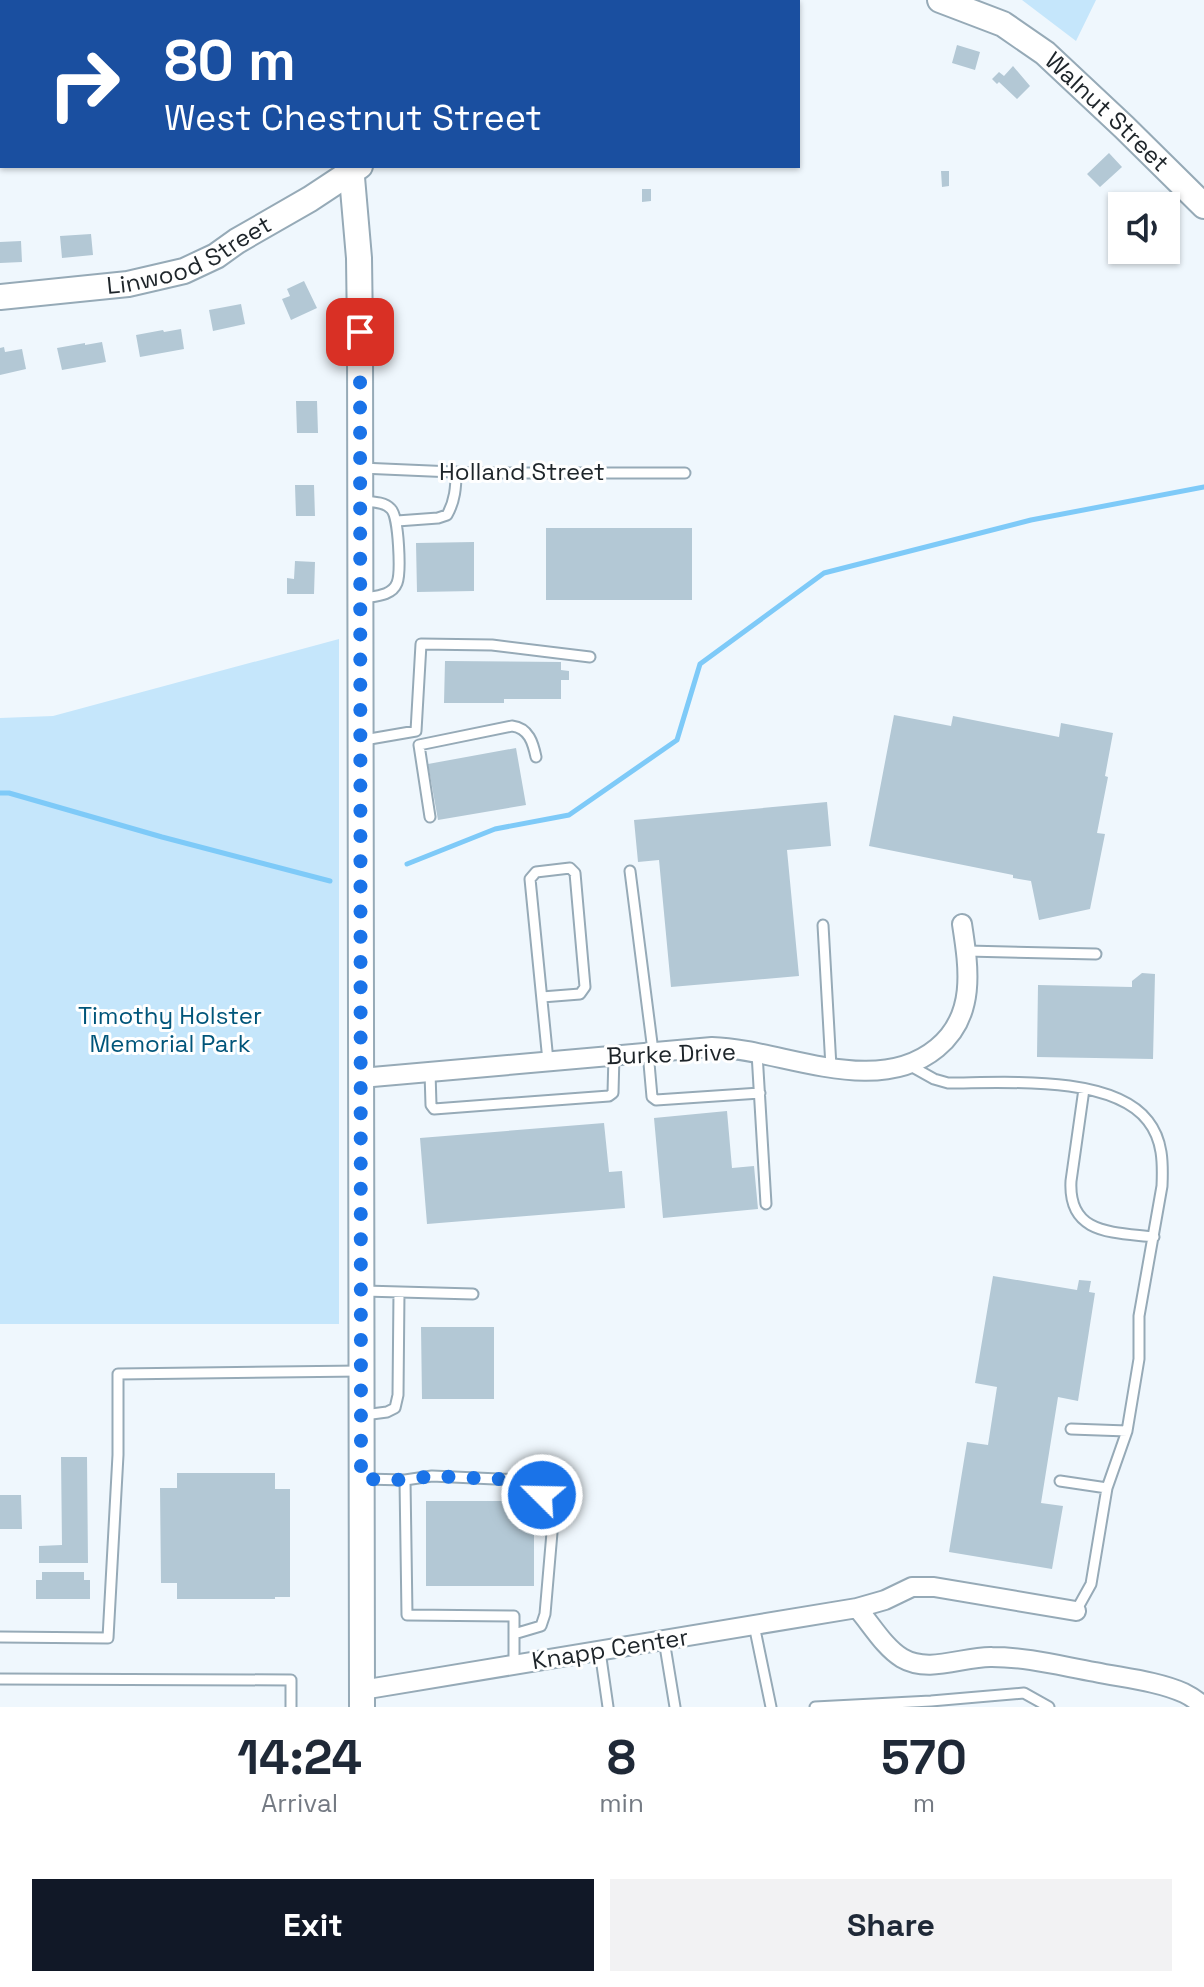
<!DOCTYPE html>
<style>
body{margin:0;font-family:"Space Grotesk",sans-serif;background:#f2f2f3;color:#1f2937;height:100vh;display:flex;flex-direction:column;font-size:30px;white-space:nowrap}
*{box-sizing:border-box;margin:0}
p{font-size:26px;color:#747a83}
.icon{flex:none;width:44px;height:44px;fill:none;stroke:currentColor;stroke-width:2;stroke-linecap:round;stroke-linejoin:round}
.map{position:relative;height:1707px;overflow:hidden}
.sheet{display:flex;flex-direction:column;background:#fff;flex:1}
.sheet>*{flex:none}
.top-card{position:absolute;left:0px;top:0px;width:800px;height:168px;box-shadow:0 2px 6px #0004;background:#1a4fa0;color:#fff;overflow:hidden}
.fabs{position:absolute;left:1108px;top:192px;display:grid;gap:16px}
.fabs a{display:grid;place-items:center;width:72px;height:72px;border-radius:0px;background:#fff;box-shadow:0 2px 6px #0004;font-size:40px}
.pin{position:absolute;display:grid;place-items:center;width:68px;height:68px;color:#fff;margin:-34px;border-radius:16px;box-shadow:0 4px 12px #0006}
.me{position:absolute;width:88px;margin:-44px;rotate:293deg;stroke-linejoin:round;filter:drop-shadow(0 0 6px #0008)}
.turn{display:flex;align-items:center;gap:28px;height:168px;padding:0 32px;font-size:36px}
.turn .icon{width:104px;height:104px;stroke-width:2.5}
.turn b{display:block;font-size:56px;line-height:68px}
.eta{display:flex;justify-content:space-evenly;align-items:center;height:136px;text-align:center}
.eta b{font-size:48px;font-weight:600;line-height:56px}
.button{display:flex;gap:16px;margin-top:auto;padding:16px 32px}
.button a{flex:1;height:92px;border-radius:0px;background:#111827;color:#fff;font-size:32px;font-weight:600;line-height:92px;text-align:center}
.button a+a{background:#f2f2f3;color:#1f2937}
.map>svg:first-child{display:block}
.green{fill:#c5e6fb}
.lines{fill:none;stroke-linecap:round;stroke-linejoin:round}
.stream{stroke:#7ecaf8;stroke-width:5}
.building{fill:#b3c8d5}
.lane-casing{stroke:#96aab7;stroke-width:13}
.street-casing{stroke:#96aab7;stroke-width:22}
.secondary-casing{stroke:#96aab7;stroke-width:28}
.lane{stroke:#fff;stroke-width:9}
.street{stroke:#fff;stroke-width:18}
.secondary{stroke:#fff;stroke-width:24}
.route{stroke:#1a73e8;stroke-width:14;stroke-dasharray:0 25.2}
.labels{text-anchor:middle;stroke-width:6;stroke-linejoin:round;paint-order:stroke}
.street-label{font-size:24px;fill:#1e252a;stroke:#fff}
.park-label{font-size:24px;fill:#00557a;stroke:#fff}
</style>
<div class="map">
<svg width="1204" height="1707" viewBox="0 0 1204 1707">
<rect width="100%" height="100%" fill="#eff7fd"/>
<path class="green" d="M1022 0H1096L1076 41Z
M339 639V1324H0V718L53 716Z"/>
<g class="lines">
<path class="stream" d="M0 793H9L162 837 330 881
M407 864 495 829 569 815 677 740 700 664 824 573 1031 520 1204 487"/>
</g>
<path class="building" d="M957 45 980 52 975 70 952 63Z
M1013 66 1030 86 1017 99 999 82 997 84 992 79 999 72 1004 76Z
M1109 153 1122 167 1100 187 1087 174Z
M941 171H949V186L942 187Z
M642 189H651V201L642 202Z
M91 234 93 255 62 258 60 236Z
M21 241 22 262 0 263V242Z
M304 281 317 308 291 320 282 299 290 296 287 289Z
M241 304 245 324 213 331 209 310Z
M181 329 184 349 140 357 136 335 163 330 164 332Z
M102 342 106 362 62 370 57 348 85 343V345Z
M4 347 5 352 22 349 26 369 0 375V348Z
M296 401H317L318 433H297Z
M295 485H314L315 516H296Z
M546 528H692V600H546Z
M474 542V591L417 592 416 543Z
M295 561 315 562 314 594H287V578L294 579Z
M445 661 561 662V670L569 671V680H561V699H504V703H444Z
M894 715 951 726 953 716 1059 737 1061 723 1113 733 1105 776 1108 777 1097 833 1105 834 1090 909 1039 920 1031 881 1013 878V875L869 846Z
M516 748 526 805 438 820 428 764Z
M827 802 831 846 787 850 799 976 671 987 659 860 638 862 634 820Z
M1142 973 1155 974 1153 1059 1037 1057 1038 985 1132 987V981Z
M727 1111 732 1168 754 1166 758 1209 663 1218 654 1118Z
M604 1123 609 1172 622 1171 625 1208 427 1224 420 1138Z
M993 1276 1077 1290 1079 1280 1091 1281 1089 1292 1095 1293 1078 1401 1058 1397 1041 1503 1063 1506 1052 1569 949 1552 967 1442 988 1445 997 1387 975 1383Z
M421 1327H494V1399H422Z
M61 1457H87L88 1563H39V1546L62 1545Z
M177 1473H275V1489H290V1597H275V1599H177V1583H161L160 1488H177Z
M0 1495H21L22 1529H0Z
M426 1501H534V1586H426Z
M42 1572H84V1580H90V1599H36V1580H42Z"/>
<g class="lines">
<defs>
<path id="lane" d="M361 468 476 473H685
M361 501C370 502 384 501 391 509 399 517 401 573 397 583 392 596 375 596 364 598
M397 521 438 518 447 515C455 501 456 487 456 472
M364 740 416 731 421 644 492 645 590 657
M430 817 419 745 512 726C529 728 533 743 536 757
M630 871 653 1051
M823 925 831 1067
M967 951 1096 954
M542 997 580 994 585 987 575 873 570 868 536 872 530 879 548 1061
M648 1052 652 1097 656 1100 760 1093
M757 1053 766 1204
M909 1065 934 1079 948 1083C1002 1083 1112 1074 1148 1121 1163 1140 1163 1163 1162 1186L1139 1316V1359L1127 1431
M430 1072 431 1105 434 1109 609 1096 613 1093 614 1055
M1084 1089 1071 1181C1068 1235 1113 1232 1154 1237
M364 1291 473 1294
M364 1415 387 1412 395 1408 398 1395 399 1292
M1071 1429 1127 1431 1107 1488 1091 1584 1076 1611
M365 1479 405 1480 407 1615 514 1616V1665
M405 1480 432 1476 518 1480 542 1495 553 1521 545 1614 541 1626 514 1634
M1060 1481 1107 1488
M754 1625 771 1707
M0 1637 108 1638 118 1455V1374L361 1371
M664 1640 675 1707
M600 1651 608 1707
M0 1679 291 1680V1707
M815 1707 931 1701 1024 1693 1049 1707"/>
<path id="street" d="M0 98 2 97
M361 1078 712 1047C782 1049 875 1099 937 1048 976 1016 969 969 962 924
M857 1608C871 1624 884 1647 902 1658 929 1674 964 1656 992 1657 1027 1657 1061 1666 1095 1672 1124 1678 1157 1681 1184 1693 1192 1697 1198 1701 1204 1707
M362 1690 857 1608 885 1600 912 1587H934L1076 1611"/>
<g id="secondary">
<path d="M329 0V2"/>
<path id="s1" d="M940 0 1003 24 1045 53 1124 127 1204 206"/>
<path d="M731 2 738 0"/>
<path d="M351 166 359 258 360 332 362 1707"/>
<path id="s2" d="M0 297 128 284 184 271 216 256 237 241 310 199 360 166"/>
</g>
</defs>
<use href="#lane" class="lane-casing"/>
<use href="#street" class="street-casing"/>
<use href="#secondary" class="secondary-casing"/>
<use href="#lane" class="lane"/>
<use href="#street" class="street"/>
<use href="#secondary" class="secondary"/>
</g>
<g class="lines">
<path class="route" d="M360 332 361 1479 405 1480 432 1476 518 1480 542 1495"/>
</g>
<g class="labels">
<g class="street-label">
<text dy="8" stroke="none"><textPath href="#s1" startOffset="204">Walnut Street</textPath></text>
<text dy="8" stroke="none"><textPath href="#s2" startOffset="196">Linwood Street</textPath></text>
<text x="522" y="480">Holland Street</text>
<text transform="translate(671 1054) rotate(-2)" y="8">Burke Drive</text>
<text transform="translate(610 1649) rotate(-9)" y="8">Knapp Center</text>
</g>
<g class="park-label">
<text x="170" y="1024">Timothy Holster<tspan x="170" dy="28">Memorial Park</tspan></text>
</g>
</g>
</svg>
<div class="fabs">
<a><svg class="icon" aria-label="sound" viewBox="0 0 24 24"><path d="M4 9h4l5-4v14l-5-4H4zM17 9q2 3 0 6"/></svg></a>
</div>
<div class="pin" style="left:360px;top:332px;background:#d93025"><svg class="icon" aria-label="arrive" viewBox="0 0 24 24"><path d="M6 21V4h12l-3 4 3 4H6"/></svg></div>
<svg class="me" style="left:542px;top:1495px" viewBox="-20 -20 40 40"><circle r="17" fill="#1a73e8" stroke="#fff" stroke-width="3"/><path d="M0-11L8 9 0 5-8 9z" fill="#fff"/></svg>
<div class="top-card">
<div class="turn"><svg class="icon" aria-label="right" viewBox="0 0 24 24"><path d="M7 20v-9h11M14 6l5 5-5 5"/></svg><div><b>80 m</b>West Chestnut Street</div></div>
</div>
</div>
<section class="sheet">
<div class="eta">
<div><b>14:24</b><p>Arrival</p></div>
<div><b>8</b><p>min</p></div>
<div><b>570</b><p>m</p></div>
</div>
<div class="button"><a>Exit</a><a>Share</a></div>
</section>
